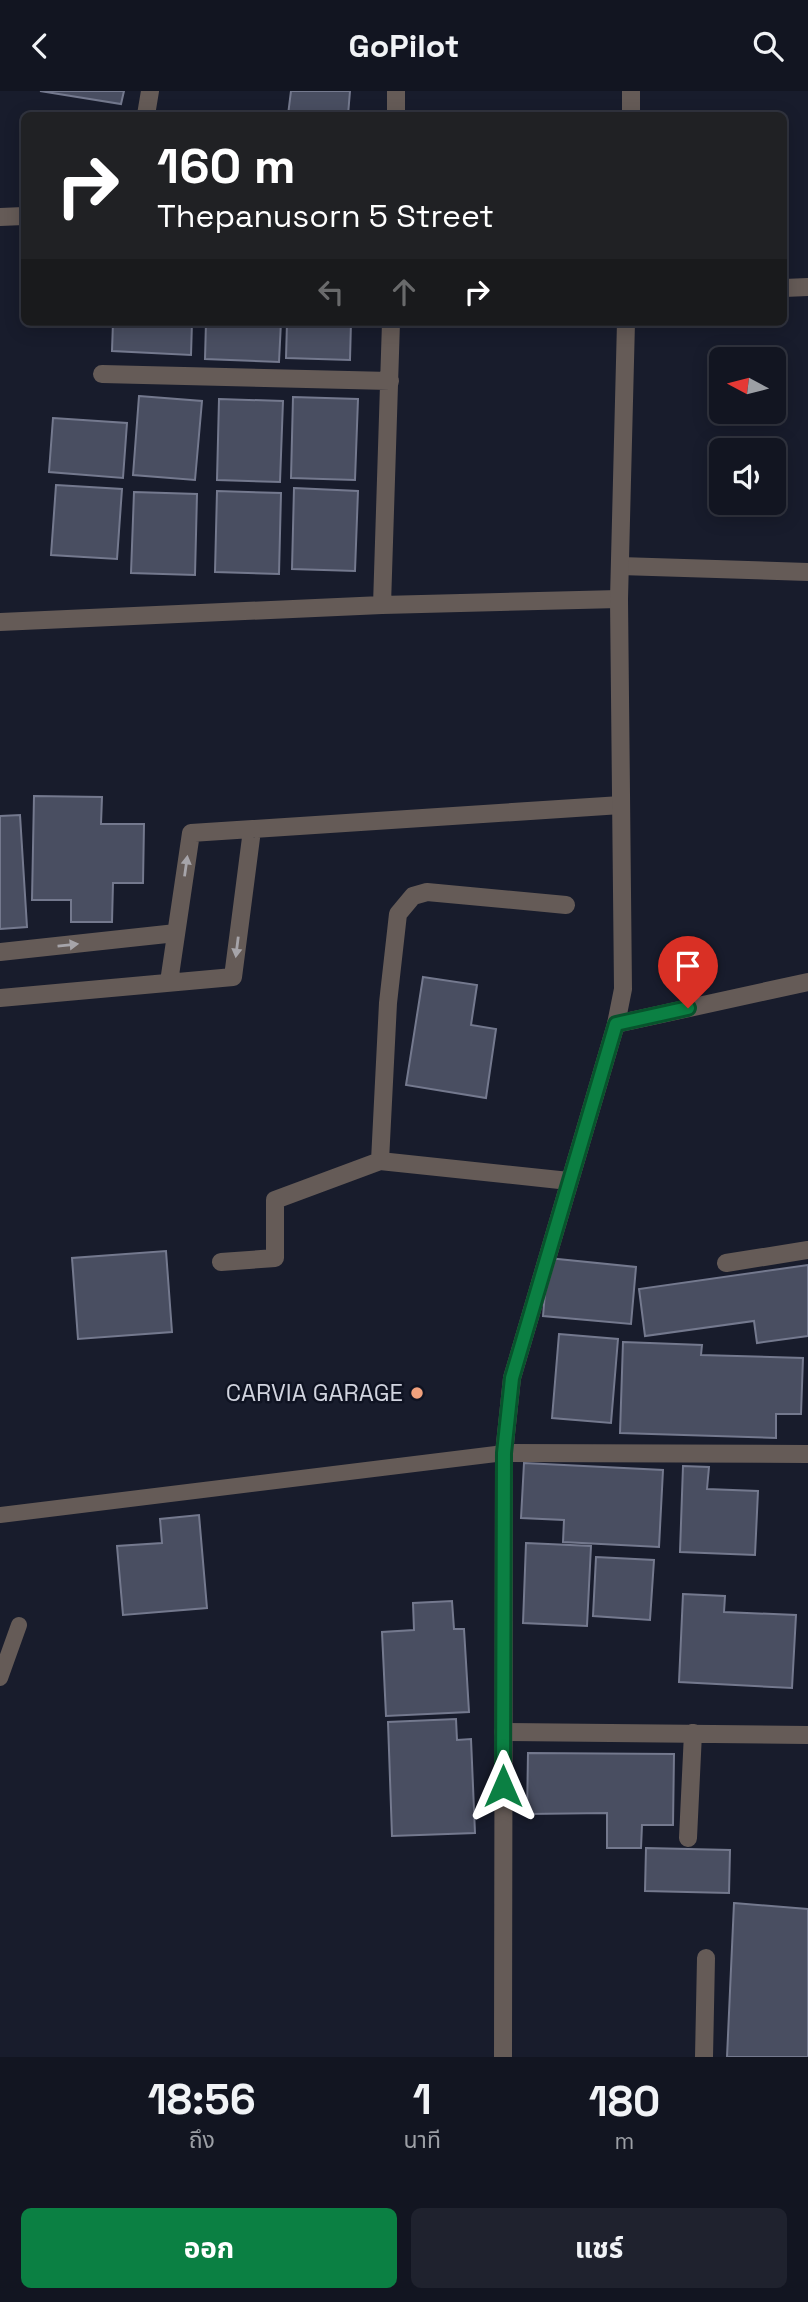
<!DOCTYPE html>
<html lang="th">
<meta charset="utf-8">
<style>
body{margin:0;font-family:"Space Grotesk","Noto Sans Thai",sans-serif;background:#1f222e;color:#f1f3f6;height:100vh;display:flex;flex-direction:column;font-size:26px;white-space:nowrap}
*{box-sizing:border-box;margin:0}
p{font-size:23px;color:#9c9fa5}
.icon{flex:none;width:38px;height:38px;fill:none;stroke:currentColor;stroke-width:2;stroke-linecap:round;stroke-linejoin:round}
.map{position:relative;height:1966px;overflow:hidden}
.details{display:flex;flex-direction:column;background:#121521;flex:1}
.details>*{flex:none}
.guide{position:absolute;left:21px;top:21px;width:766px;height:214px;border-radius:10px;box-shadow:0 4px 18px #0003,0 0 0 2px #31343f;background:#202124;color:#fff;overflow:hidden}
.needle{width:46px;rotate:277deg}
.tools{position:absolute;left:709px;top:256px;display:grid;gap:14px}
.tools a{display:grid;place-items:center;width:77px;height:77px;border-radius:10px;background:#121521;box-shadow:0 4px 18px #0003,0 0 0 2px #31343f;font-size:35px}
.pin{position:absolute;display:grid;place-items:center;width:60px;height:60px;color:#fff;margin:-72px -30px;border-radius:50% 50% 50% 0;rotate:-45deg;box-shadow:0 0 7px #0007}
.pin .icon{rotate:45deg}
.me{position:absolute;width:77px;margin:-38px;rotate:0deg;stroke-linejoin:round;filter:drop-shadow(0 0 5px #0008)}
.turn{display:flex;align-items:center;gap:24px;height:147px;padding:0 21px;font-size:32px}
.turn .icon{width:91px;height:91px;stroke-width:2.5}
.turn b{display:block;font-size:49px;line-height:60px}
.lanes{display:flex;align-items:center;height:66px;padding:0 21px;background:#0003;justify-content:center;gap:35px;direction:ltr}
.lanes .off{opacity:.35}
.eta{display:flex;justify-content:space-evenly;align-items:center;height:119px;text-align:center}
.eta b{font-size:42px;font-weight:700;line-height:49px}
.button{display:flex;gap:14px;margin-top:auto;padding:14px 21px}
.button a{flex:1;height:80px;border-radius:10px;background:#0b8043;color:#fff;font-size:28px;font-weight:700;line-height:80px;text-align:center}
.button a+a{background:#1f222e;color:#f1f3f6}
header{display:flex;justify-content:space-between;align-items:center;height:91px;padding:0 21px;background:#121521;font-size:32px;font-weight:700}
.map>svg:first-child{display:block}
.building{fill:#494e61;stroke:#74798e;stroke-width:2}
.lines{fill:none;stroke-linecap:round;stroke-linejoin:round}
.service{stroke:#655b57;stroke-width:16}
.minor{stroke:#655b57;stroke-width:18}
.tertiary{stroke:#655b57;stroke-width:18}
.oneway{fill:#a6a4a9}
.route-casing{stroke:#07532c;stroke-width:18}
.route{stroke:#0b8043;stroke-width:12}
.poi-dot{fill:#f1a17d;stroke:#0f1322;stroke-width:2.5}
.labels{text-anchor:middle;stroke-width:5;stroke-linejoin:round;paint-order:stroke}
.poi-label{font-size:24px;fill:#d1d4df;stroke:#0f1322;text-anchor:end}
</style>
<header><svg class="icon" aria-label="back" viewBox="0 0 24 24"><path d="M15 5l-7 7 7 7"/></svg>GoPilot<svg class="icon" aria-label="search" viewBox="0 0 24 24"><circle cx="10" cy="10" r="6"/><path d="M15 15l6 6"/></svg></header>
<div class="map">
<svg width="808" height="1966" viewBox="0 0 808 1966">
<rect width="100%" height="100%" fill="#181c2c"/>
<path class="building" d="M40 0H124L121 13Z
M291 0H350L348 24H288Z
M113 231H192L191 264 112 260Z
M206 231H281L279 271 205 268Z
M287 231H351L350 269 286 267Z
M139 305 202 310 195 389 133 384Z
M293 306 358 308 355 389 291 387Z
M219 308 283 310 280 391 217 389Z
M53 327 127 332 123 387 49 381Z
M56 394 122 398 117 468 51 464Z
M294 397 358 400 355 480 292 478Z
M217 400 281 402 279 483 215 481Z
M134 401 197 403 195 484 131 482Z
M34 705 102 706 101 733H144L143 792H113L112 831H71V809H32Z
M20 724 27 836 0 838V725Z
M423 886 477 894 471 934 496 938 486 1007 406 994Z
M166 1160 172 1241 78 1248 72 1167Z
M548 1167 636 1176 631 1233 543 1225Z
M808 1174V1245L757 1252 754 1230 645 1245 639 1198Z
M559 1243 618 1248 611 1332 552 1327Z
M623 1251 702 1254 701 1264 803 1267 801 1323H776V1347L620 1342Z
M524 1372 663 1379 659 1456 563 1451 564 1429 521 1427Z
M683 1375 709 1376 707 1398 758 1400 755 1464 680 1461Z
M199 1424 207 1517 123 1524 117 1455 162 1452 160 1428Z
M526 1452 591 1455 587 1535 523 1532Z
M596 1466 654 1469 650 1529 593 1525Z
M683 1503 725 1505 724 1521 796 1524 792 1597 679 1591Z
M452 1510 454 1538H464L469 1621 386 1625 382 1541 414 1539 413 1512Z
M456 1628 457 1649 471 1648 475 1742 392 1745 388 1631Z
M528 1662 674 1663 673 1734H642L641 1757H607V1722L527 1723Z
M646 1757 730 1759 729 1802 645 1800Z
M734 1812 808 1818V1966H727Z"/>
<g class="lines">
<path class="service" d="M0 1424 504 1362
M0 1587 19 1534"/>
<path class="minor" d="M146 24 150 0
M396 24V0
M0 126 24 125
M784 197 808 196
M102 283 390 290
M620 475 808 481
M382 514 391 231
M0 531 382 514 619 508
M0 861 176 842
M169 891 191 742 621 714
M0 907 233 886 252 739
M616 933 808 891
M380 1070 388 912 398 823 413 805 427 801 566 814
M221 1171 275 1167V1109L380 1070 569 1090
M726 1172 808 1159
M504 1362 808 1363
M503 1641 808 1644
M688 1747 693 1642
M704 1966 706 1867"/>
<path class="tertiary" d="M631 0V24
M503 1966 504 1362 512 1287 616 933 623 898 619 508 626 231"/>
</g>
<defs><path id="oneway-solid" d="M-6-.8H1V-3.2L6.5 0L1 3.2V.8H-6Z" transform="scale(1.75)"/></defs>
<g class="oneway">
<use href="#oneway-solid" transform="translate(186 775) rotate(-82)"/>
<use href="#oneway-solid" transform="translate(68 854) rotate(-6)"/>
<use href="#oneway-solid" transform="translate(237 856) rotate(97)"/>
</g>
<g class="lines">
<defs>
<path id="route" d="M503 1695 504 1362 512 1287 616 933 688 917"/>
</defs>
<use href="#route" class="route-casing"/>
<use href="#route" class="route"/>
</g>
<circle class="poi-dot" cx="417" cy="1302" r="7"/>
<g class="labels">
<g class="poi-label">
<text x="403" y="1310">CARVIA GARAGE</text>
</g>
</g>
</svg>
<div class="tools">
<a><svg class="needle" viewBox="-14 -14 28 28"><path d="M0-13l5 13h-10z" fill="#e53935"/><path d="M0 13l5-13h-10z" fill="#9c9fa5"/></svg></a>
<a><svg class="icon" aria-label="sound" viewBox="0 0 24 24"><path d="M4 9h4l5-4v14l-5-4H4zM17 9q2 3 0 6"/></svg></a>
</div>
<div class="pin" style="left:688px;top:917px;background:#d93025"><svg class="icon" aria-label="arrive" viewBox="0 0 24 24"><path d="M6 21V4h12l-3 4 3 4H6"/></svg></div>
<svg class="me" style="left:503px;top:1695px" viewBox="-20 -20 40 40"><path d="M0-17L14 15 0 8-14 15z" fill="#0b8043" stroke="#fff" stroke-width="4"/></svg>
<div class="guide">
<div class="turn"><svg class="icon" aria-label="right" viewBox="0 0 24 24"><path d="M7 20v-9h11M14 6l5 5-5 5"/></svg><div><b>160 m</b>Thepanusorn 5 Street</div></div>
<div class="lanes"><svg class="icon off" aria-label="left" viewBox="0 0 24 24"><path d="M17 20v-9H6M10 6l-5 5 5 5"/></svg><svg class="icon off" aria-label="ahead" viewBox="0 0 24 24"><path d="M12 20V5M6 11l6-6 6 6"/></svg><svg class="icon" aria-label="right" viewBox="0 0 24 24"><path d="M7 20v-9h11M14 6l5 5-5 5"/></svg></div>
</div>
</div>
<section class="details">
<div class="eta">
<div><b>18:56</b><p>ถึง</p></div>
<div><b>1</b><p>นาที</p></div>
<div><b>180</b><p>m</p></div>
</div>
<div class="button"><a>ออก</a><a>แชร์</a></div>
</section>
